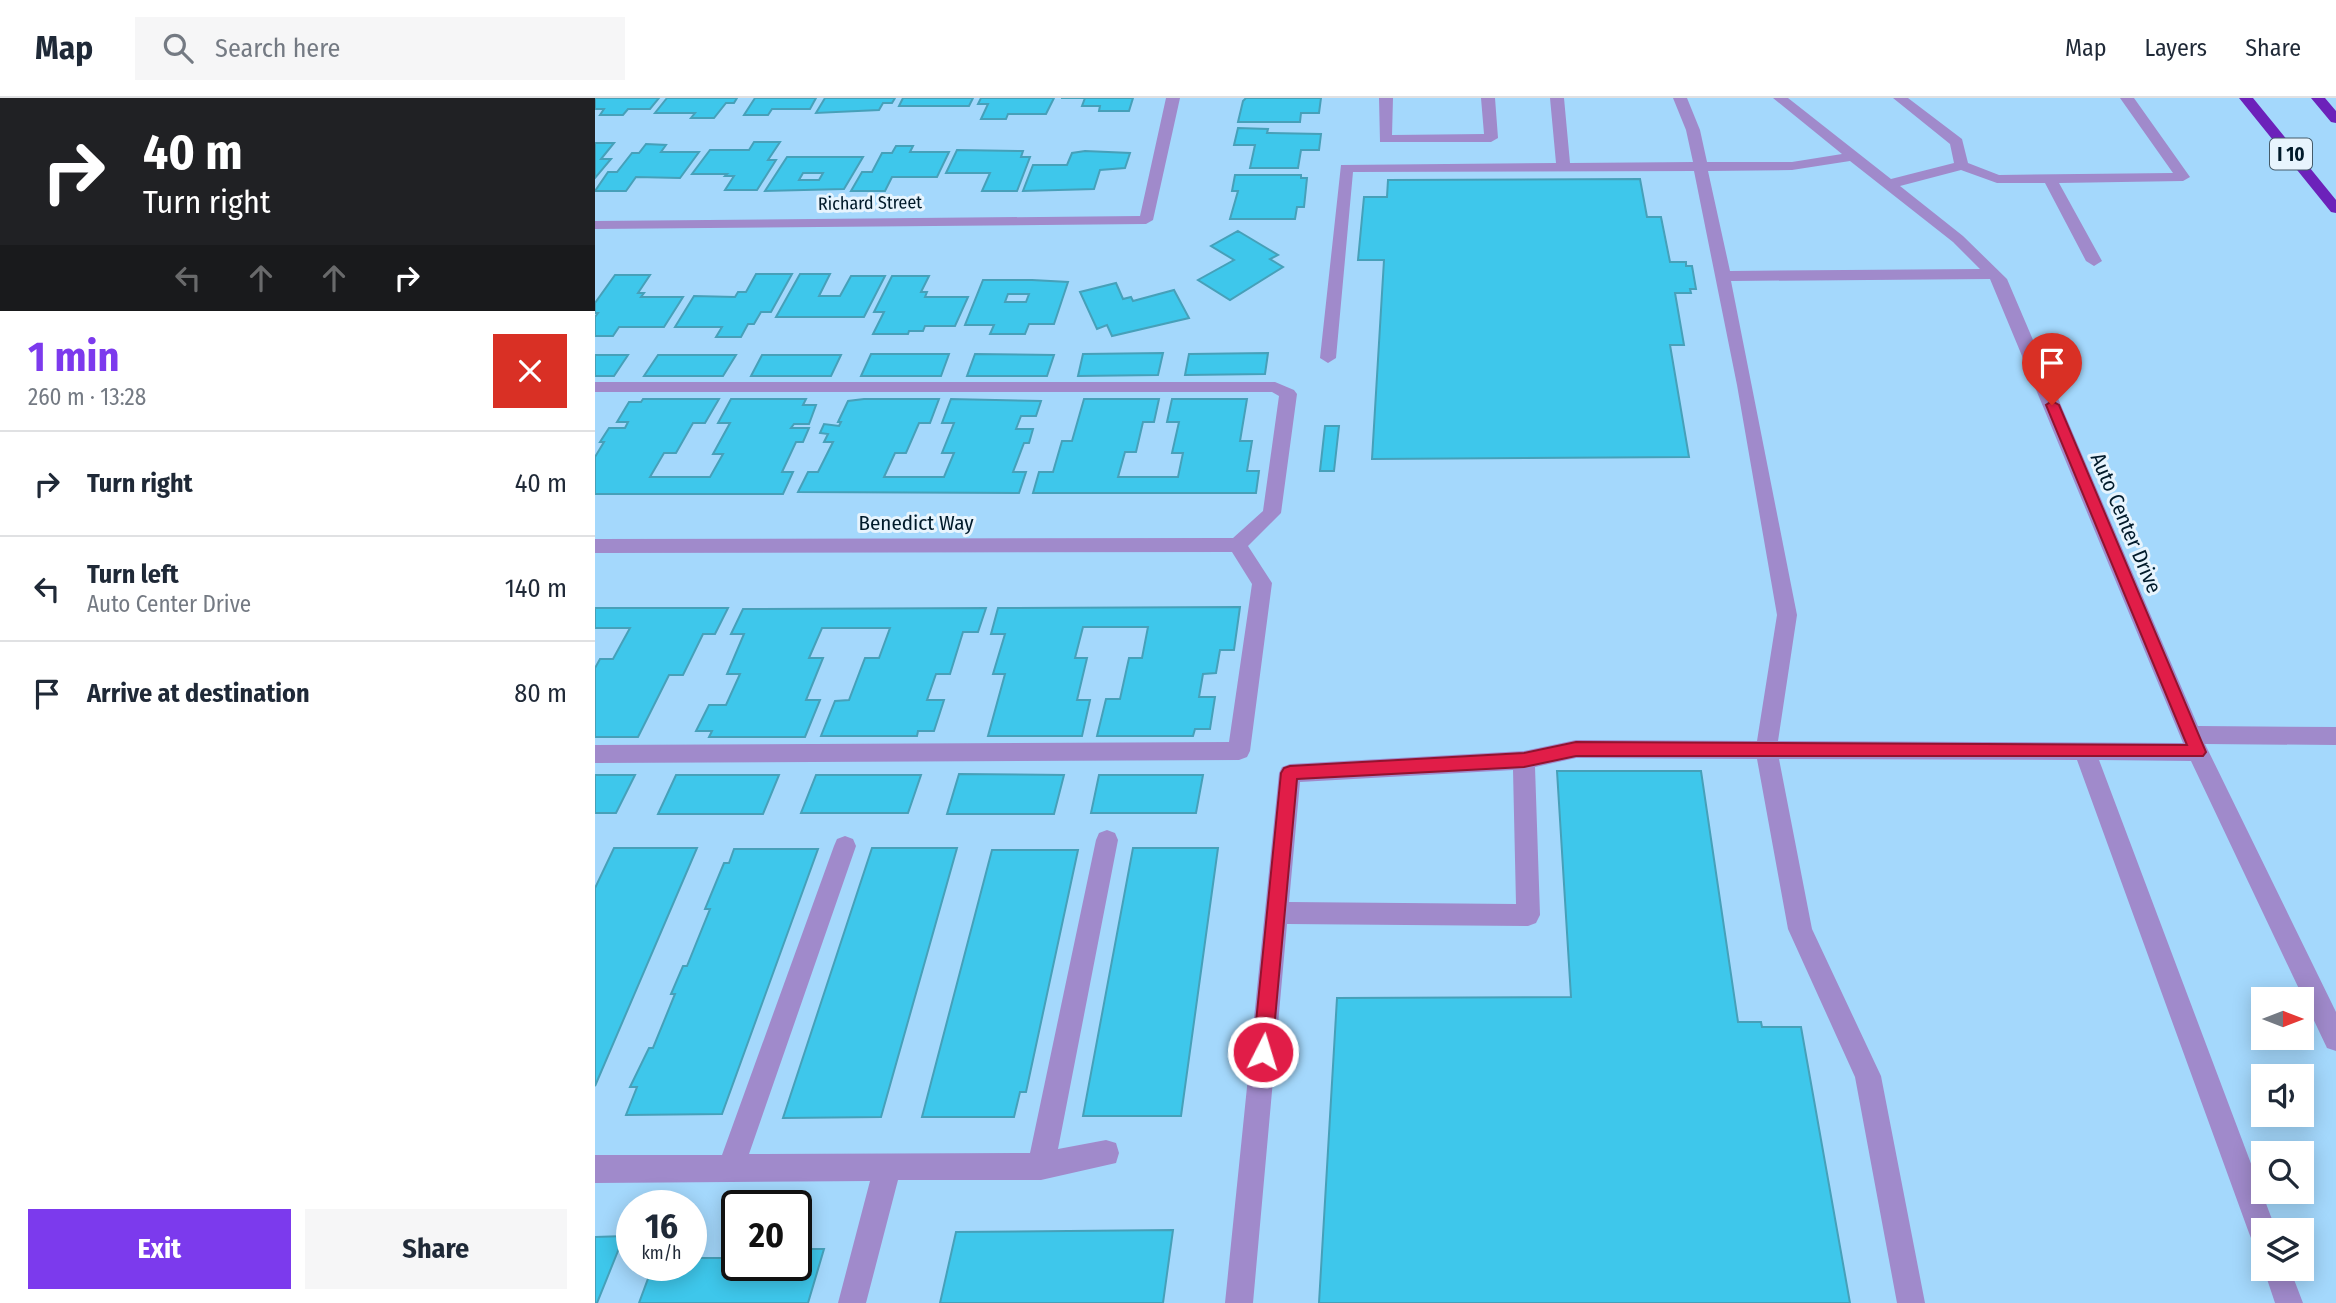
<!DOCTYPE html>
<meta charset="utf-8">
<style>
body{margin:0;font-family:"Fira Sans Condensed",sans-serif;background:#f6f6f7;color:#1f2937;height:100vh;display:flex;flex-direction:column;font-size:26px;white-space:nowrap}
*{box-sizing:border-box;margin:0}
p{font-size:23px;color:#747a83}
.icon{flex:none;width:38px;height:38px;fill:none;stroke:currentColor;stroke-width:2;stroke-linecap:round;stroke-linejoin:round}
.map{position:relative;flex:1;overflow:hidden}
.drawer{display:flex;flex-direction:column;background:#fff;width:595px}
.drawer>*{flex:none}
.top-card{background:#202124;color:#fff;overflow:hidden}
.needle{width:46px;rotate:90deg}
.fabs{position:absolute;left:1656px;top:889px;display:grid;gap:14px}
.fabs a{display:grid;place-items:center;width:63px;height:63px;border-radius:0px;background:#fff;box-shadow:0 4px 18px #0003;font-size:35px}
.speed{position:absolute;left:21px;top:1092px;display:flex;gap:14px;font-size:35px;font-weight:700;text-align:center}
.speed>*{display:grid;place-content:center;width:91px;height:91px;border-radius:50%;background:#fff;box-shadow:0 4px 18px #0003;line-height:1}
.speed small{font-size:18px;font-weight:400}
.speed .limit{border:4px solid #111;border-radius:10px;background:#fff;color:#111}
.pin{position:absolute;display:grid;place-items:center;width:60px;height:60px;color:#fff;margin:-72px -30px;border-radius:50% 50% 50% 0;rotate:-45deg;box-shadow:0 0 7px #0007}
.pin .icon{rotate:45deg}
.me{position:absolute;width:77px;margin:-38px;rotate:5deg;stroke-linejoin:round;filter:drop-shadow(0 0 5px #0008)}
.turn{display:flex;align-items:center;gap:24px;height:147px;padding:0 28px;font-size:32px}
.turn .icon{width:91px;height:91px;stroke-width:2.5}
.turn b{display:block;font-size:49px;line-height:60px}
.lanes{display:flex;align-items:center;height:66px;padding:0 28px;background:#0003;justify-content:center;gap:35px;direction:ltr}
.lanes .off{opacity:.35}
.round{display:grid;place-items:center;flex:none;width:74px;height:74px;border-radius:0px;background:#f6f6f7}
.summary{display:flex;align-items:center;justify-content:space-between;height:119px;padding:0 28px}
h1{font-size:42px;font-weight:700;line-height:52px;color:#7c3aed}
.action{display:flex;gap:14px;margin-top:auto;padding:14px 28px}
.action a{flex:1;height:80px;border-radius:0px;background:#7c3aed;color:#fff;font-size:28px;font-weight:700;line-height:80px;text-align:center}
.action a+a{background:#f6f6f7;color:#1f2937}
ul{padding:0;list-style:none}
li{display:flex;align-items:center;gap:21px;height:105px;padding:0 28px;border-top:2px solid #e0e1e3}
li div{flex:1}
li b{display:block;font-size:26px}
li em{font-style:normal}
header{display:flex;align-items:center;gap:42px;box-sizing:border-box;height:98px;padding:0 35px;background:#fff;border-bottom:2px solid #e0e1e3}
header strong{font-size:33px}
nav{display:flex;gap:38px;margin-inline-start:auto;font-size:24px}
.search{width:490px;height:63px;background:#f6f6f7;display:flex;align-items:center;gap:18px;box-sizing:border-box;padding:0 24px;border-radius:0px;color:#747a83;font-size:26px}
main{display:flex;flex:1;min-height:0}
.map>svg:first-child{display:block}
.building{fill:#3ec7eb;stroke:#46a0b9;stroke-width:2;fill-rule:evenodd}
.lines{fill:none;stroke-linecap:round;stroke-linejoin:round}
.minor{fill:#a08acb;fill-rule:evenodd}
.highway{fill:#6c22ba;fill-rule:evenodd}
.route{fill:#e11d48;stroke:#92132f;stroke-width:2}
.labels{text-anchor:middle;stroke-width:6;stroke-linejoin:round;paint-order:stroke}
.far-street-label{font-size:18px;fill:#001a2a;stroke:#e7f4fd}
.shield{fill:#e7f4fd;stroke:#455b69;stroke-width:2}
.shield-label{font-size:19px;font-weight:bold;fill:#001a2a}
.street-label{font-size:21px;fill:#001a2a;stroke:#e7f4fd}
</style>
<header>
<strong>Map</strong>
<div class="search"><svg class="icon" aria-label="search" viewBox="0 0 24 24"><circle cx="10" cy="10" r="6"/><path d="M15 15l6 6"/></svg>Search here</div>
<nav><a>Map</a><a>Layers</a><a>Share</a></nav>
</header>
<main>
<section class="drawer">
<div class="top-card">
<div class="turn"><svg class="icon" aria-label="right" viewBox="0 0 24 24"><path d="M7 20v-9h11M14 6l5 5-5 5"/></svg><div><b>40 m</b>Turn right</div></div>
<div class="lanes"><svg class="icon off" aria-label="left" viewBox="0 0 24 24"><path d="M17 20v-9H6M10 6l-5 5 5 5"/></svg><svg class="icon off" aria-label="ahead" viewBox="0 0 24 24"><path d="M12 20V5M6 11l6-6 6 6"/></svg><svg class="icon off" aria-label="ahead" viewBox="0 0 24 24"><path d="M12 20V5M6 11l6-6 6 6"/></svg><svg class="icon" aria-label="right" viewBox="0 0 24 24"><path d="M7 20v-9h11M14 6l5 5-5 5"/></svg></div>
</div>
<div class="summary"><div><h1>1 min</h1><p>260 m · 13:28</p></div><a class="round" style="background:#d93025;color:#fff"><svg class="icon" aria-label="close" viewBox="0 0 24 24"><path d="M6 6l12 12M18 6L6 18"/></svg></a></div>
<ul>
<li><svg class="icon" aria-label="right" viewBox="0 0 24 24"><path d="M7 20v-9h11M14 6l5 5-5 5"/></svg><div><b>Turn right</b></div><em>40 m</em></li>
<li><svg class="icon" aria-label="left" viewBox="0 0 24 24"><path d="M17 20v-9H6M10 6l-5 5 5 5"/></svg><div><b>Turn left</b><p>Auto Center Drive</p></div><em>140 m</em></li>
<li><svg class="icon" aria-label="arrive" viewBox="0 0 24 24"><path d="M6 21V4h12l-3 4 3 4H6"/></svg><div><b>Arrive at destination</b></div><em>80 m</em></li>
</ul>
<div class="action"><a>Exit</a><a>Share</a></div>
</section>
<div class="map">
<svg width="1741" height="1205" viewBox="0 0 1741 1205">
<rect width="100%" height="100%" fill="#a4d8fc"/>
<path class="building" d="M0 0H64L55 11H33L28 17H5L9 11H0Z
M72 0H142L139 5H131L119 20H96L100 15H60Z
M160 0H221L215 11H177L173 17H149Z
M230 0H300L297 5H288L284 12 221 15Z
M308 0H378L374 8H304Z
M386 0H459L451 16H413L411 21H386L393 6H383Z
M466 0H538L534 13H504L505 8H487L490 0Z
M651 0H726L724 15H706L705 24H643L648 3Z
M643 30 673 31 672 35 726 36 724 52H706L703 70H655L660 47H639Z
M159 44H185L173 62H181L162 92H130L139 78H130L132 76H97L115 52H154Z
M0 45H19L6 61H16L0 80Z
M51 46 71 47 66 54H104L85 80 41 79 31 93H0L13 74H22L37 55H44Z
M301 48H318L315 54H354L342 79H297L290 93H256L267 74H277L287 55H297Z
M362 52 428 53 426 59H435L422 93H387L395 75H351Z
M490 53 535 55 530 70 505 72 499 91 428 93 438 67H472L477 55Z
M192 59H268L249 91 170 93ZM208 75H228L224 82H204Z
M640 77H706V80H712L709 109H702L700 121H635L643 93H637Z
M1045 81 1052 119H1066L1075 164H1091V168H1097L1101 191H1095L1096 195H1080L1089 247H1075L1094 359 777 361 789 162H763L769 99H792L793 82Z
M643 133 683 157 675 161 688 169 635 202 603 182 639 162 616 148Z
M161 176H197L176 214H166L159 226H153L146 239H121L127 229H80L99 198 140 199 143 194H151Z
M205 176H235L224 198H245L256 178H290L269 219H181Z
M20 177H55L43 195H49L46 199H88L69 229H24L18 238H0V219L3 215H0V205Z
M297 178H334L326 194H332L330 199H373L360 228H330L328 233H314L313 236H278L289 214H279Z
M388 182H437L473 184 459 226H434L430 236H395L399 227H370ZM413 196H434L431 204H410Z
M521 185 528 201 536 199 538 203 579 192 594 220 517 238 512 227 502 231 485 194Z
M568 255 563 277 483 278 488 256Z
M673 255 670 276 590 277 594 256Z
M276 256H354L346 278H266Z
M380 256 459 257 452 278H372Z
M0 257H33L19 278H0Z
M63 257H141L128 278H49Z
M167 257H246L236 278H156Z
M48 301H124L110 325H98L81 355H69L55 379H115L128 356H118L135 325H123L136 301H211L208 307H221L214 326H199L196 330H214L208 344H201L187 374H198L188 396H0V359L9 344H5L14 330H30L33 324H22L34 304H46Z
M269 301H344L335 325H324L311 355H300L289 379H349L359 355H347L359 325H347L356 301 446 303 441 318H426L421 331H438L434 345H429L418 374H431L424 395 203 394 213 374H223L238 344H229L233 336 225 335 229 326 244 328 246 324H243L253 303Z
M489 301H564L559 324H548L541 354H530L523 379H583L588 355H577L584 324H572L577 301H652L645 343H657L652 373H664L661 395H438L444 374H458L467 343H477Z
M730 328H744L739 373H725Z
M645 509 639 552H625L621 575 608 576 604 599H620L615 631H600L598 638H502L511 601H525L534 560H547L553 529H488L480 560H492L482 602H495L487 638H393L410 576H398L410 536H396L403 510Z
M0 510H133L120 536H108L88 577H74L43 639H0V570L5 561H18L35 530H0Z
M391 510 383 534H368L355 576H341L332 602H349L339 633H323L322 638H226L240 603 254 602 270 560H284L295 530H227L214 560H228L211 602H225L210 639H114L117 633H101L114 607H131L145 576H132L149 536H136L148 511Z
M962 673H1106L1143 924H1166L1167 929H1206L1255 1205H724L742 900 976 899Z
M364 676 469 677 459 716H352Z
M0 677H40L21 715H0Z
M81 677H184L168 716H63Z
M221 677H326L313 715H206Z
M504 677H608L601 715H496Z
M19 750H102L0 988V790Z
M277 750H362L286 1019 188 1020Z
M538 750H623L586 1018H488Z
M139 751H223L127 1016 31 1017 42 989H35L54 950H58L80 896H76L88 868H92L115 811H110L129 765H134Z
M397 752H483L431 994H425L419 1019H327Z
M578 1132 568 1205H345L361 1134Z
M29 1138 2 1205H0V1139Z
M209 1151H229L213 1205H44L58 1167H96V1154H102L100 1160H142V1167H201V1156H207Z"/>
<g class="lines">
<path class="minor" d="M571 0H585L558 122 551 126 0 131V123L545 118Z
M784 0H798L797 37 889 36 886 0H900L903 40 896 44H785Z
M955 0H969L975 65 1098 64 1091 32 1078 0H1092L1105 32 1112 64H1197L1247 56 1178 0H1193L1296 81 1359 65 1355 46 1298 0H1313L1367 41 1373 65 1404 77 1578 75 1525 0H1539L1595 79 1588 83 1464 85 1507 163 1499 168 1491 163 1450 85H1402L1366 72 1305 88 1368 138 1412 181 1603 628 1741 629V647L1610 646 1741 914V953L1732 950 1596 663 1504 662 1681 1132H1668V1149L1658 1145 1654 1135 1482 662 1184 661 1217 831 1286 978 1330 1205H1302L1260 979 1193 831 1162 661 981 660 940 669 945 817 941 825 933 828 692 826 658 1205H630L684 675 687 669 695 666 929 653 981 642 1162 643 1182 517 1142 287 1099 73 758 74 741 260 733 265 725 260 746 67 961 65ZM1255 63 1358 144 1385 171 1135 173 1113 73 1197 72ZM1395 181 1588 645 1183 643 1202 517 1136 183ZM918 672 921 806 694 804 705 684Z
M0 284H680L699 292 702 296 686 415 653 448 677 485 655 653 652 659 644 662 0 665V647L634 644 657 486 637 454 0 455V441L638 440 668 413 684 298 677 294H0Z
M512 732 520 735 523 742 463 1051 511 1042 521 1045 524 1055 521 1065 446 1082H303L271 1205H243L275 1083 0 1085V1057H127L239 748 242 741 250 738 258 741 261 748 154 1056 435 1055 501 742 504 735Z
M1668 1169 1695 1171 1708 1205H1680Z"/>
<path class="highway" d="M1644 0H1658L1741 102V115L1736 114Z
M1716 0H1730L1741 13V25L1736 24Z"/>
</g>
<path class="route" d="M1457 303 1464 307 1611 654 1608 658H981L929 669 702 681 677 954 674 961 668 964 661 961 658 954 686 675 689 670 695 668 929 655 981 644 1592 647 1451 307Z"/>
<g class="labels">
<g class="far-street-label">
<text transform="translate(275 105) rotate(-1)" y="6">Richard Street</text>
</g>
<rect class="shield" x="1675" y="40.5" width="42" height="31" rx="5"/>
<g class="shield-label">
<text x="1696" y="63">I 10</text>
</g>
<g class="street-label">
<text x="321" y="432">Benedict Way</text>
<text transform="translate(1531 425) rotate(67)" y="7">Auto Center Drive</text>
</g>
</g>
</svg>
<div class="fabs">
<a><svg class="needle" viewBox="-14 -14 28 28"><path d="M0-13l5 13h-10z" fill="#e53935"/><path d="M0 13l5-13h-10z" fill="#747a83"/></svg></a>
<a><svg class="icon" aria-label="sound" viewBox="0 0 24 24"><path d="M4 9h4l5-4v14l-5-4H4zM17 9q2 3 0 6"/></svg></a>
<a><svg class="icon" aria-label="search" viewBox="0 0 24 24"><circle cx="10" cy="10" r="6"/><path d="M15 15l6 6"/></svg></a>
<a><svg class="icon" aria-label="layers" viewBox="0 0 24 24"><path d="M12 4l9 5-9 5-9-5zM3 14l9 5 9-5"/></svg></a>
</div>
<div class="speed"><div>16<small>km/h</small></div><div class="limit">20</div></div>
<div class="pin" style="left:1457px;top:307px;background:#d93025"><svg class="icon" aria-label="arrive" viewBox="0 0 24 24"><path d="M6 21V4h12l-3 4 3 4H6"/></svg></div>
<svg class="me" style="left:668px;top:954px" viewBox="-20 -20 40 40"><circle r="17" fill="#e11d48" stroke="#fff" stroke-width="3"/><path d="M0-11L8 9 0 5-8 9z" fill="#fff"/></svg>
</div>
</main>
